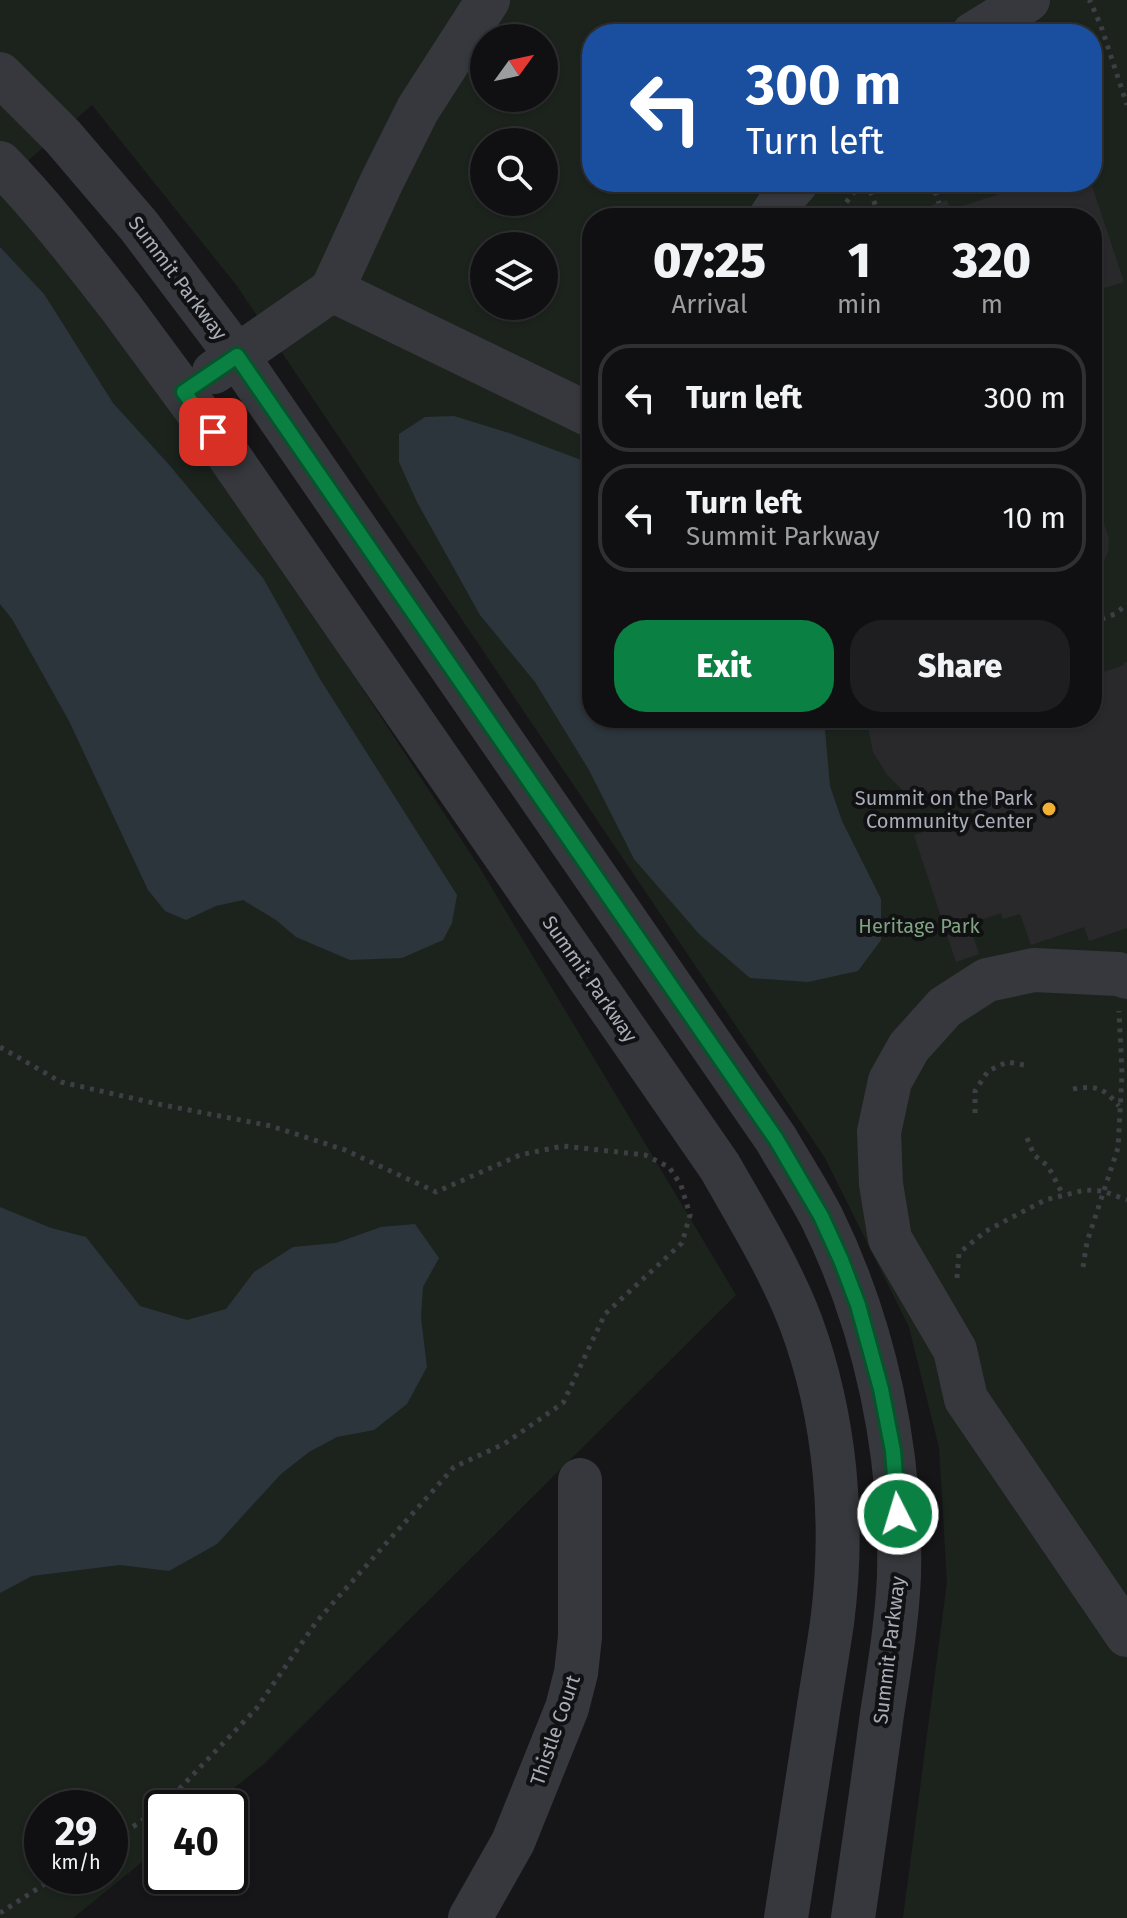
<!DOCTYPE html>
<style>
body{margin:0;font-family:"Fira Sans",sans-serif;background:#1e1e20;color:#f1f3f6;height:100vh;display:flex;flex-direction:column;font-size:30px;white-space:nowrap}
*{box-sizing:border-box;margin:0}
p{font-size:26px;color:#9c9d9f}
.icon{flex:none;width:44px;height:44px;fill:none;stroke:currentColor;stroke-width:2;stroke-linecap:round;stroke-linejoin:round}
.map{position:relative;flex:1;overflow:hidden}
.panel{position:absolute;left:582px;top:208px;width:520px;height:520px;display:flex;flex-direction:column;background:#101012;border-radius:32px;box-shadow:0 2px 6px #0004,0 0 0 2px #303032}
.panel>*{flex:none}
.banner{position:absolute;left:582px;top:24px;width:520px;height:168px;border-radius:32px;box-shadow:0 2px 6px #0004,0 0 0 2px #303032;background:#1a4fa0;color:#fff;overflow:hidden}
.needle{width:52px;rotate:57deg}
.controls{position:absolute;left:470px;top:24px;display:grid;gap:16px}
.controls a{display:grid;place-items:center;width:88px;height:88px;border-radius:50%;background:#101012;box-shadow:0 2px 6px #0004,0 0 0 2px #303032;font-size:40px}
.speed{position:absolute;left:24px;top:1790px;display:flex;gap:16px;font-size:40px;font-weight:700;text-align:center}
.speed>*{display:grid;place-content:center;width:104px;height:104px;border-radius:50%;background:#101012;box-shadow:0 2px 6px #0004,0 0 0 2px #303032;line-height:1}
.speed small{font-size:20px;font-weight:400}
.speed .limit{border:4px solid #111;border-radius:12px;background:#fff;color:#111}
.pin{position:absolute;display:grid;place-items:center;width:68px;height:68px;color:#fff;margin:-34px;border-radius:16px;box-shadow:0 4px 12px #0006}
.me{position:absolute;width:88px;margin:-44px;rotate:355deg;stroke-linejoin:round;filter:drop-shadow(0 0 6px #0008)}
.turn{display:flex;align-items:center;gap:28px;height:168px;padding:0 32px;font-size:36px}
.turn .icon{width:104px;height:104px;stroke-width:2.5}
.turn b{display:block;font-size:56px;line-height:68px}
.eta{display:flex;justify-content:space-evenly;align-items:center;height:136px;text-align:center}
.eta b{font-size:48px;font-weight:800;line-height:56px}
.cta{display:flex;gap:16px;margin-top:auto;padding:16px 32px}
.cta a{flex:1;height:92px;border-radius:32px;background:#0b8043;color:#fff;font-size:32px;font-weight:800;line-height:92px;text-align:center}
.cta a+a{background:#1e1e20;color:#f1f3f6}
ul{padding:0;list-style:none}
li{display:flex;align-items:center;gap:24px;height:108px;margin:0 16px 12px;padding:0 16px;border:4px solid #303032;border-radius:32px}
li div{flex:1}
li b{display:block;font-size:30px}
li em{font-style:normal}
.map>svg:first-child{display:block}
.green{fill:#1c231d;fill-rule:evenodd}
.water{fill:#2c353c}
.building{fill:#29292c}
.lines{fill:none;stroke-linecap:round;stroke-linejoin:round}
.path{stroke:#3d3f44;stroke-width:5;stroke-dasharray:4 6;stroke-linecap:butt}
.minor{stroke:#37383d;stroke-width:44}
.route-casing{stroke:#07532c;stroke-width:20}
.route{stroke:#0b8043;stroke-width:14}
.poi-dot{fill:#f2b134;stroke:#111113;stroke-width:3}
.labels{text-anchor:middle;stroke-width:8;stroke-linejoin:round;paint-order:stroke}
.street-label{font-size:20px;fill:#a8adb8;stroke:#111113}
.poi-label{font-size:20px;fill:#a8adb8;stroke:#111113;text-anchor:end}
.park-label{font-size:20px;fill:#7fa381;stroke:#111113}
</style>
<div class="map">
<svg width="1127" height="1918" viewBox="0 0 1127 1918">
<rect width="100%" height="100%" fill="#161618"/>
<path class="green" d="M0 0H1127V1918H903L947 1582 939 1447 909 1327 825 1158 237 286 92 105 0 185ZM592 34H1092V182H592ZM484 38H544V98H484ZM484 142H544V202H484ZM592 218H1092V718H592ZM484 246H544V306H484Z
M0 189 175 403 478 865 736 1295 264 1764 209 1808H162V1846L73 1918H0ZM42 1808H110V1876H42Z"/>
<path class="water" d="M0 247 44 294 113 403 171 467 263 578 320 679 457 895 452 923 443 940 402 958 350 960 296 937 276 920 243 900 216 906 186 920 165 911 148 890 69 721 12 619 0 604Z
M454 416 509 433 592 464V718H825V730L830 786 842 821 881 899V940L858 971 808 982 750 978 700 935 634 859 589 770 535 682 480 615 417 502 399 462V434L425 417Z
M0 1207 51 1228 86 1237 140 1306 187 1320 226 1309 254 1272 293 1247 336 1243 381 1227 415 1224 439 1258 423 1287 421 1318 427 1367 407 1404 374 1430 337 1437 309 1452 281 1474 217 1544 169 1571 120 1565 32 1576 0 1593Z"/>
<path class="building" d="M1030 182H1071L1073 188 1091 183 1124 282 1092 292V218H935L932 205 947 200 950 210 1030 184Z
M1093 498 1096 509 1099 508 1109 539 1108 552 1104 561 1092 569Z
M1127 662V928L1089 941 1084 927 1031 945 1020 914 1003 919 1001 913 969 924 979 954 956 962 914 835 973 815 967 795 937 803 910 797 888 776 873 752 866 718H1092V676L1124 665V663Z"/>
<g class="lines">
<path class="path" d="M1088 0 1090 1 1101 26 1127 105
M867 182 880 218
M932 182 939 203
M834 218 862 182
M1092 622H1094L1115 614 1127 604
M0 1047 61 1082 158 1104 271 1126 345 1150 436 1192 520 1155 563 1146 645 1155 669 1167 681 1185 690 1215 682 1243 605 1314 563 1403 504 1444 454 1467 317 1621 256 1709 161 1808 110 1842
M1073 1089C1098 1085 1103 1088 1119 1106
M975 1113V1091L988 1071 1007 1062 1024 1065
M1027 1138 1034 1155 1048 1166 1063 1195
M1083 1267 1087 1242 1118 1148 1122 1074 1119 1011
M957 1278 959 1253 986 1231 1045 1200 1085 1190 1103 1191 1127 1200
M0 1913 57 1876"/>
<path class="minor" d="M973 34 1028 0
M0 74 63 137 139 226 237 356 776 1139C791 1165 808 1191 822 1218 876 1328 902 1454 899 1576 897 1622 889 1669 882 1714 873 1782 863 1850 853 1918
M0 163C44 208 83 259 122 309 157 357 193 404 227 453L720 1167C749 1218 780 1268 801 1323 836 1418 845 1524 832 1623 827 1657 821 1691 816 1725 806 1790 796 1854 786 1918
M770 218 783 198 797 182
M332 290 592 416
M214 372 332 290 382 181 418 109 488 0
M1127 977 1118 974 1034 970 987 980 945 1007 909 1047 890 1081 879 1132 881 1184 890 1239 955 1350 966 1399 1127 1635
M470 1918 513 1842 567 1708 576 1673 580 1637V1480"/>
</g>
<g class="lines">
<defs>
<path id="route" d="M213 432 184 392 237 356 776 1139 821 1216 841 1260 858 1305 881 1389 893 1451 898 1514"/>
</defs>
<use href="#route" class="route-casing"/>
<use href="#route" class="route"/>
</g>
<circle class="poi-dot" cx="1049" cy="809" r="8"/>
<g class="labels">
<g class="street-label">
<text transform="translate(178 278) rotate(53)" y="7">Summit Parkway</text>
<text transform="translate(590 979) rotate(55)" y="7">Summit Parkway</text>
<text transform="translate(889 1650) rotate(-83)" y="7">Summit Parkway</text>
<text transform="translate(555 1730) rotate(-71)" y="7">Thistle Court</text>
</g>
<g class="poi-label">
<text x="1033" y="805">Summit on the Park<tspan x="1033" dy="23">Community Center</tspan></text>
</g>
<g class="park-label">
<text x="919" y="933">Heritage Park</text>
</g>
</g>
</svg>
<div class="controls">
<a><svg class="needle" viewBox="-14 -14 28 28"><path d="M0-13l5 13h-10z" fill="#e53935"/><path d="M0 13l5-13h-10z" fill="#9c9d9f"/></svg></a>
<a><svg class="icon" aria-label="search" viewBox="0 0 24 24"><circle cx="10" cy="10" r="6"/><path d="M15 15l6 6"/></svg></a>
<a><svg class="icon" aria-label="layers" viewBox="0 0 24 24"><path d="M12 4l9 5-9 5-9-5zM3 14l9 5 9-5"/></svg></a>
</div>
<div class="speed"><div>29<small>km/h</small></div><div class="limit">40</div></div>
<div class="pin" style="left:213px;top:432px;background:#d93025"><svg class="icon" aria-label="arrive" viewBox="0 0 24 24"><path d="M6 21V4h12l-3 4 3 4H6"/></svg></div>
<svg class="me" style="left:898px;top:1514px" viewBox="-20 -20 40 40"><circle r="17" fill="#0b8043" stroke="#fff" stroke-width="3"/><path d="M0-11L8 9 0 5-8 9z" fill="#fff"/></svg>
<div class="banner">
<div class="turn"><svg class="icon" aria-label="left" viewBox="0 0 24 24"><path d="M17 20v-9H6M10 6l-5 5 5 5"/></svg><div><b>300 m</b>Turn left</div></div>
</div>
<section class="panel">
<div class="eta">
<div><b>07:25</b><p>Arrival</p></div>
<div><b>1</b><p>min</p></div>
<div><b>320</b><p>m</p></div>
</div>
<ul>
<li><svg class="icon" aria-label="left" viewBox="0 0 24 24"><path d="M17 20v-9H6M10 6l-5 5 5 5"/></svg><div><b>Turn left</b></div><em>300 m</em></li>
<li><svg class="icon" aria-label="left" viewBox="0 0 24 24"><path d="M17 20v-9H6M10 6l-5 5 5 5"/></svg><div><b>Turn left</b><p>Summit Parkway</p></div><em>10 m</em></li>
</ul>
<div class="cta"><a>Exit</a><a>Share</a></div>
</section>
</div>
